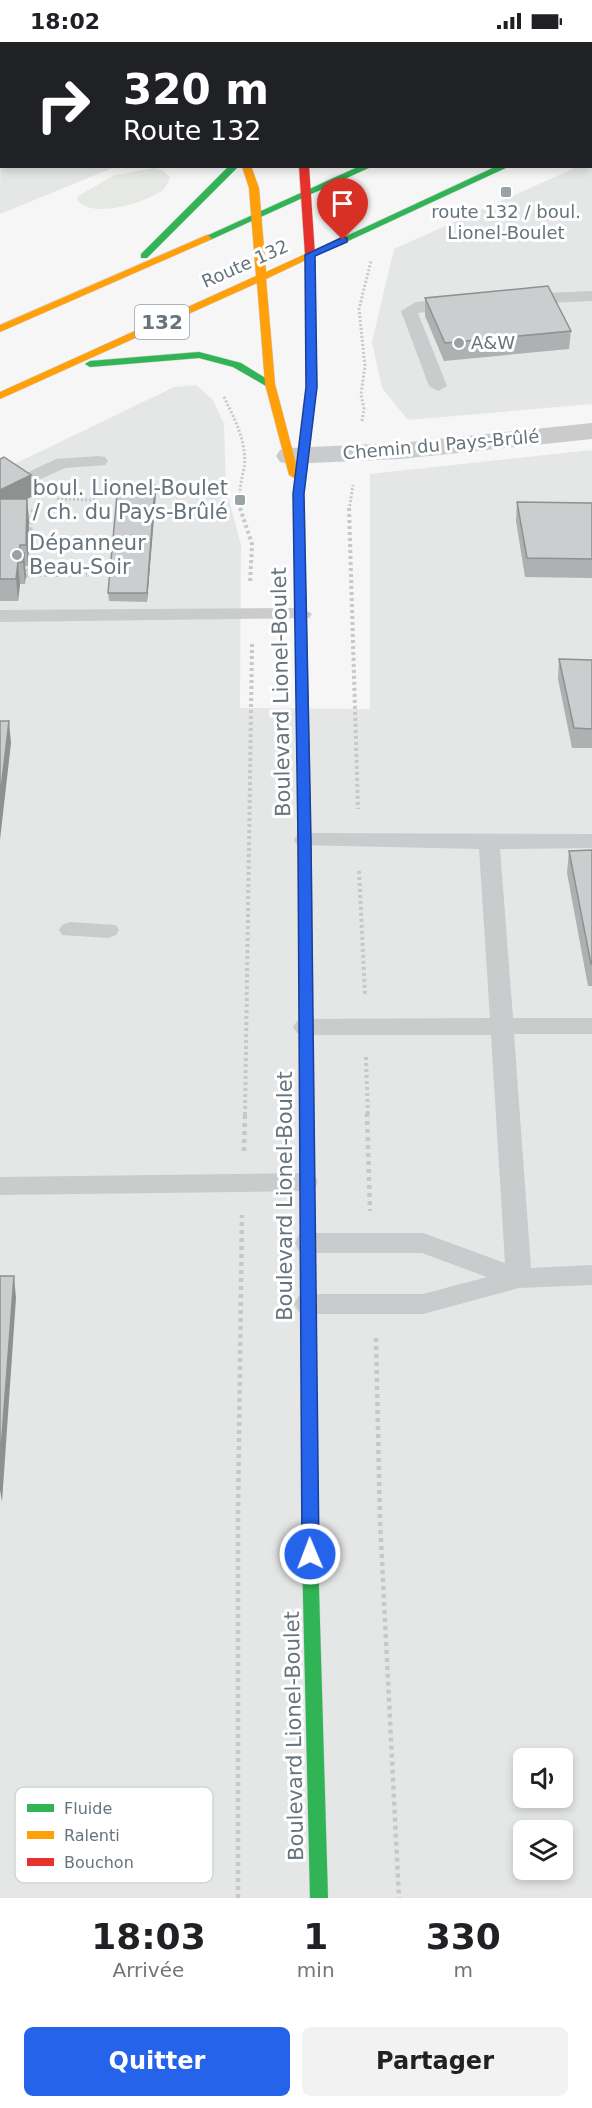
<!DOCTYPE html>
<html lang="fr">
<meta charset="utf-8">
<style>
body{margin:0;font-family:"DejaVu Sans",sans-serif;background:#f2f2f2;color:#202124;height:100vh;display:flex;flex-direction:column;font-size:22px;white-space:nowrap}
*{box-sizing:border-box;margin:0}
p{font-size:20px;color:#757577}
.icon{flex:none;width:33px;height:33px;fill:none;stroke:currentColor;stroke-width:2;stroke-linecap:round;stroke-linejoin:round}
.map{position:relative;height:1856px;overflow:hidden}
.details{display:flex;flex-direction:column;background:#fff;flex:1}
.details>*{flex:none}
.guide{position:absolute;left:0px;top:0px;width:592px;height:126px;box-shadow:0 3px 9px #0003;background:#202124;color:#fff;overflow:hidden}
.tools{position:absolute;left:513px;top:1706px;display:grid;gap:12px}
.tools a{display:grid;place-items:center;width:60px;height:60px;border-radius:9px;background:#fff;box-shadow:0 3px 9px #0003;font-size:30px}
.pin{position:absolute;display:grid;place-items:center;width:51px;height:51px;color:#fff;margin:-62px -26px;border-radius:50% 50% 50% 0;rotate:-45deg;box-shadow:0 0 6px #0007}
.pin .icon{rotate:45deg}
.me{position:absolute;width:66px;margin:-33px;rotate:359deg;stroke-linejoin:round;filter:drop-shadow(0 0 4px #0008)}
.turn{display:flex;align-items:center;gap:21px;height:126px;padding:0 24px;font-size:27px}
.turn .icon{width:78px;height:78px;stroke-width:2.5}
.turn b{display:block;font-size:42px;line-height:51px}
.eta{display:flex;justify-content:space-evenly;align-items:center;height:102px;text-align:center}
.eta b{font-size:36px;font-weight:700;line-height:42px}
.primary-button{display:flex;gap:12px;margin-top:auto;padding:12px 24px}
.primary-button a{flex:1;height:69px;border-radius:9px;background:#2563eb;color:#fff;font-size:24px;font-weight:700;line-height:69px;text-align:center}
.primary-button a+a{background:#f2f2f2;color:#202124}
.status{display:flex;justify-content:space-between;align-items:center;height:42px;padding:0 30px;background:#fff;direction:ltr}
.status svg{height:16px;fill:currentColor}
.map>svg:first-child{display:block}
.built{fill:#e5e6e6;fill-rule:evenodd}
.green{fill:#e6e8e4}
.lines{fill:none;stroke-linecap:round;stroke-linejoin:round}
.fast-casing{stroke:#d2d3d3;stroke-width:1}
.slow-casing{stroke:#d2d3d3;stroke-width:1}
.jam-casing{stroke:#d2d3d3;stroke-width:1}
.path-far2{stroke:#c7c8c9;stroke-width:3;stroke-dasharray:2 2;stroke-linecap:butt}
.path-far1{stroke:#c7c8c9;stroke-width:4;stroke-dasharray:3 3;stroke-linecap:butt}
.path{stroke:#c7c8c9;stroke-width:4.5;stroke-dasharray:4 4;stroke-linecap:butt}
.lane{fill:#c9cbcc;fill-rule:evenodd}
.street{fill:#c9cbcc;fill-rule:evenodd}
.fast{fill:#30b455;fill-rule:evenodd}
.slow{fill:#ff9f0a;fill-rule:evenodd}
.jam{fill:#e5322d;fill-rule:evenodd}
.wall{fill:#afb0b1}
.shaded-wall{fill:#8f9090}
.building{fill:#cccdce;stroke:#8f9090;stroke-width:1.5}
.route{fill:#2563eb;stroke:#184099;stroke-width:1.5}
.poi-dot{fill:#98a2a7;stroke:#fff;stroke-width:2}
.labels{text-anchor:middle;stroke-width:6;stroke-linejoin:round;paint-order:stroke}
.far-poi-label{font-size:18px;fill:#66747c;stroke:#fff}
.far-street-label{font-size:18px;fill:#66747c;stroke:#fff}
.shield{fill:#fff;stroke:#949ea3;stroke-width:1.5}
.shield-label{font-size:20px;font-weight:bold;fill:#66747c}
.poi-label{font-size:21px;fill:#66747c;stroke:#fff;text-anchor:end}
.street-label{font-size:21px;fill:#66747c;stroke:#fff}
.key{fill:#fff;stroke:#d1d5d8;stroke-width:1.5}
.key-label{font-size:16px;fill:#66747c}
</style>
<div class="status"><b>18:02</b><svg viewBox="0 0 49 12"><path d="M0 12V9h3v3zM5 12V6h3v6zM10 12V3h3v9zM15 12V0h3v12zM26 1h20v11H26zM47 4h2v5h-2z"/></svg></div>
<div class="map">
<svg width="592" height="1856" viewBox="0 0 592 1856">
<rect width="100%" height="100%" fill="#f6f6f6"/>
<path class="built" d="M4 0H525L4 2Z
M1 14 2 124 115 125 0 172Z
M592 118V362L408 378 382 346 372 300 394 207 577 125 591 124Z
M196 343 213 358 224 382 226 447 241 503 240 666 370 667V432L592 408V1856H0V429L174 345ZM524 1716H562V1755H524ZM524 1788H562V1827H524Z"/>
<path class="green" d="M154 126 164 129 170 135C168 141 166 146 160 150 143 161 89 178 77 157L78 154 115 133Z"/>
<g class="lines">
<defs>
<path id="fast" d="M246 0H254V2H246Z
M591 23H592V29H591Z
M229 124H239L147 216H141V212Z
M360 124H373L210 198 202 196Z
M497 124H510L346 200 338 198Z
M311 293 316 296 317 345 304 452 309 683 303 687 297 683 294 452 307 345 306 296Z
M199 310 241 321 275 342 274 344H266L233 325 199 316 90 325 85 322 90 319Z
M308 1188 313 1190 315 1194 318 1512 328 1856H310L302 1512 301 1194 303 1190Z"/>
<path id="slow" d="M297 0H305V2H297Z
M242 124H251L259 146 266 230 340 196 348 198 266 237 275 342 299 433 298 435 294 436 289 433 265 342 257 241 0 357V350L256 234 249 146Z
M207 193 212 196 210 198 0 290V283Z
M305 842 312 846 315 1194 313 1198H303L301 1194 298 846Z"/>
<path id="jam" d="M591 82H592V88H591Z
M299 124H309L315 213 316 296 311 299 306 296 305 213Z
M303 679 309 683 312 846 305 850 298 846 297 683Z"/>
</defs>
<use href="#fast" class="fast-casing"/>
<use href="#slow" class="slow-casing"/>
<use href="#jam" class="jam-casing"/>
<path class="path-far2" d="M224 355C234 376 248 402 244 426 241 440 238 453 241 468
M362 379 364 367 361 352 365 324 359 267 371 219
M57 457 95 458
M349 468 353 443"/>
<path class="path-far1" d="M240 466 252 502 250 542
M349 466 358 767
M26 533H87
M25 536 33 466
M359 829 365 953
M366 1015 368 1073
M245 1073 252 601"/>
<path class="path" d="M367 1071 370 1169
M244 1109 245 1071
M376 1296 380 1479 399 1856
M238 1856V1471L242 1173"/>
<path class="lane" d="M592 249V259L525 262 517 257 525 252Z
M456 256 462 257 464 261 462 265 418 271 447 344 438 349 429 344 401 269 416 260Z
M99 414 105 415 108 419 105 423 65 426 16 448 7 443 10 439 56 417Z
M302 566 312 572 309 576 0 580V568Z
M305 791 592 792V806L500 807 513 976H592V992H514L531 1226 592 1223V1243L519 1246 423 1272H307L298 1269 294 1262 298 1255 307 1252H423L487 1235 422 1211H307L298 1208 295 1201 298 1194 307 1191H423L505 1221 491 993H305L297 991 293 985 297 979 305 977 490 976 479 807 297 803 294 798 297 793Z
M70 880 116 883 119 888 116 893 108 896 62 893 59 888 62 883Z
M306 1131 315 1134 318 1140 315 1146 306 1149 0 1153V1135Z"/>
<path class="street" d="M592 381V397L400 417 289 422 280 420 276 414 280 408 289 406 400 401Z"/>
<use href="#fast" class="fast"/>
<use href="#slow" class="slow"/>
<use href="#jam" class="jam"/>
</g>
<path class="wall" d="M432 0H505L502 2H432Z
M425 256 571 289 569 307 444 319 425 274Z
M0 417 31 433 33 454 27 457 29 478 28 524H25V542H20L18 559H0Z
M155 443 156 451 147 560 109 559 108 551Z
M517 460 592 461V536L525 535 516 479Z
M559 617 592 618V706H572L558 637Z
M592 808V944H588L567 831 569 809Z"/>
<path class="shaded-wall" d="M460 0H505L502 2 457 1Z
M31 433 33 454 0 470V448Z
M155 443 156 451 147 560V551Z
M27 457 29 478 28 524 26 503Z
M24 511 26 533 25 542 23 520Z
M18 520 20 542 18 559 16 537Z
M9 679 11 701 0 798V756Z
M14 1234 16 1256 2 1460 0 1448V1421Z"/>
<path class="building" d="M60 0H136V2H60Z
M548 244 571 289 445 301 425 256Z
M4 415 31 433 0 448V417Z
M118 442 155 443 147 551H108Z
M0 457H27L26 503H20L19 511H24L23 520H18L16 537H0Z
M517 460 592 461V517L527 516Z
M559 617 592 618V687L574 686Z
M0 679H9L0 756Z
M592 808V921L591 922 569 809Z
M0 1234H14L0 1421Z"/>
<path class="route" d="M343 195 347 196V200L315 214 317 345 304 452 311 798 319 1512 316 1518 310 1520 304 1518 302 1512 298 798 293 452 306 345 305 213Z"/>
<g class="poi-dot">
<rect x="500" y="144" width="12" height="12" rx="3"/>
<circle cx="459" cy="301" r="6"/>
<rect x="234" y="452" width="12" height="12" rx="3"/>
<circle cx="17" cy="513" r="6"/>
</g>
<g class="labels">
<g class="far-poi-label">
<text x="506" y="176">route 132 / boul.<tspan x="506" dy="21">Lionel-Boulet</tspan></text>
<text x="471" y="307" text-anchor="start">A&amp;W</text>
</g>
<g class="far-street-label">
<text transform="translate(245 222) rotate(-24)" y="6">Route 132</text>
<text transform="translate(441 403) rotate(-5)" y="6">Chemin du Pays-Brûlé</text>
</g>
<rect class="shield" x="135" y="263" width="54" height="34" rx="4.5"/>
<g class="shield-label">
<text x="162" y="287">132</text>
</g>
<g class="poi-label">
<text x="228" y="453">boul. Lionel-Boulet<tspan x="228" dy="24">/ ch. du Pays-Brûlé</tspan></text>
<text x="29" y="508" text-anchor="start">Dépanneur<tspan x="29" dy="24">Beau-Soir</tspan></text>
</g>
<g class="street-label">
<text transform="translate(281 650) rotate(-91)" y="7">Boulevard Lionel-Boulet</text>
<text transform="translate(285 1154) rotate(-90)" y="7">Boulevard Lionel-Boulet</text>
<text transform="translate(294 1694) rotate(-91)" y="7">Boulevard Lionel-Boulet</text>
</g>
</g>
<rect x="15" y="1745" width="198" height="96" rx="9" class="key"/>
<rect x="27" y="1762" width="27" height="8" fill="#30b455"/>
<rect x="27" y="1789" width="27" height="8" fill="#ff9f0a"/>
<rect x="27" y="1816" width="27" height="8" fill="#e5322d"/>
<g class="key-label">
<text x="64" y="1772">Fluide</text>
<text x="64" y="1799">Ralenti</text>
<text x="64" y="1826">Bouchon</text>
</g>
</svg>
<div class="tools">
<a><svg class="icon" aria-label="sound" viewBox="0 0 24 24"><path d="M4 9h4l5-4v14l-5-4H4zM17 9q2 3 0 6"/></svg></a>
<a><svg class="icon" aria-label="layers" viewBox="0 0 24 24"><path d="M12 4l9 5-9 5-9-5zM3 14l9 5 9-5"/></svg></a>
</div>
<div class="pin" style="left:343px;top:198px;background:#d93025"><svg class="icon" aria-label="arrive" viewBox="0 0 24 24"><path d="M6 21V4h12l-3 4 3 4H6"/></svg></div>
<svg class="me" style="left:310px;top:1512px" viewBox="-20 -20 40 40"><circle r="17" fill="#2563eb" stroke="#fff" stroke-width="3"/><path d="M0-11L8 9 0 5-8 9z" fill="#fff"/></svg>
<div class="guide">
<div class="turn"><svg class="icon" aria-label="right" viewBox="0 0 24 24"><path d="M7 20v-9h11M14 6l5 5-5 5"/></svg><div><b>320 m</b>Route 132</div></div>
</div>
</div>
<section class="details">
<div class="eta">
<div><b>18:03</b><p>Arrivée</p></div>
<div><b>1</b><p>min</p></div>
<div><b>330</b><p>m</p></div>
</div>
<div class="primary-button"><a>Quitter</a><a>Partager</a></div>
</section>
